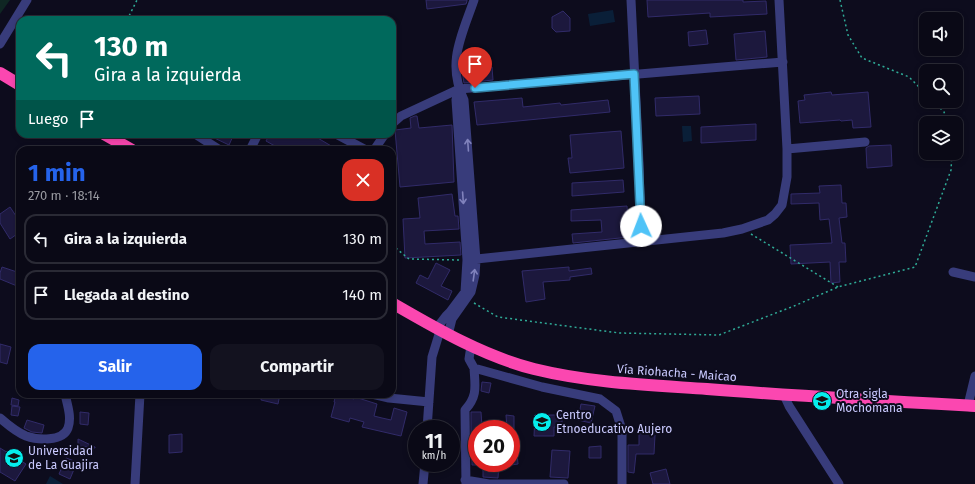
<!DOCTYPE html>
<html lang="es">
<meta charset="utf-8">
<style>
body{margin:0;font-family:"Fira Sans",sans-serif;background:#13121f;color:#f1f3f6;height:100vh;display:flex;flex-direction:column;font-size:15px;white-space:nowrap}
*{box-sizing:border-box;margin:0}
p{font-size:13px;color:#999aa1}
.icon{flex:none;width:22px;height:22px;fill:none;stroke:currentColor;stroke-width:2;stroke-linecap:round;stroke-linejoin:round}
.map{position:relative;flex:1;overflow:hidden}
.drawer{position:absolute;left:16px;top:146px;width:380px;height:252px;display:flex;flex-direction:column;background:#0a0916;border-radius:12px;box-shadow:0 2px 6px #0003,0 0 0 1px #2a2a35}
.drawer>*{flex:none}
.top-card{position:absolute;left:16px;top:16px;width:380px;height:122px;border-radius:12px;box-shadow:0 2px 6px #0003,0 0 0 1px #2a2a35;background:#00695c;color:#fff;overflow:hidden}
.tools{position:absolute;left:919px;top:12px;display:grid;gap:8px}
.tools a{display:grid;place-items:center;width:44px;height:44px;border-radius:8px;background:#0a0916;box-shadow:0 2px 6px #0003,0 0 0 1px #2a2a35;font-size:20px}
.speed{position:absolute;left:408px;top:420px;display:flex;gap:8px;font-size:20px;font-weight:700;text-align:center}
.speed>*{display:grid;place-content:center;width:52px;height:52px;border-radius:50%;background:#0a0916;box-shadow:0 2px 6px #0003,0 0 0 1px #2a2a35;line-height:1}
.speed small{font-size:10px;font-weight:400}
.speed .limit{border:6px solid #d22;background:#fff;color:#111}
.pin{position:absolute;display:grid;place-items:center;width:34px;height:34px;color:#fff;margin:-41px -17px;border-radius:50% 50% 50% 0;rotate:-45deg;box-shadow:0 0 4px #0007}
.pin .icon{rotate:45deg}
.me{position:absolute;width:44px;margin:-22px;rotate:358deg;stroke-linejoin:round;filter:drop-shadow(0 0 3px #0008)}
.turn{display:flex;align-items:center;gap:14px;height:84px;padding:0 12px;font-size:18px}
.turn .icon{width:52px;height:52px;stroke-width:2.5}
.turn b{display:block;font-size:28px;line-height:34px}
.then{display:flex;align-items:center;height:38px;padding:0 12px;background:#0003;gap:8px;font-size:15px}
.round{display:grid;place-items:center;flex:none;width:42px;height:42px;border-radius:12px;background:#13121f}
.overview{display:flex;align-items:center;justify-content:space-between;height:68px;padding:0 12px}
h1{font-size:24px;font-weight:700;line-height:30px;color:#2563eb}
.cta{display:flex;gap:8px;margin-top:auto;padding:8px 12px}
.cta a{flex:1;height:46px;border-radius:12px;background:#2563eb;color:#fff;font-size:16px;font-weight:700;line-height:46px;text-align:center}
.cta a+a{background:#13121f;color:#f1f3f6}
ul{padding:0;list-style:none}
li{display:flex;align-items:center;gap:12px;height:50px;margin:0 8px 6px;padding:0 4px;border:2px solid #2a2a35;border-radius:12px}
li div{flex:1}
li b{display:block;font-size:15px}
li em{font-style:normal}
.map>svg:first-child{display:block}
.green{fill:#0f2623}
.water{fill:#0a1f38}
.building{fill:#1c183d;stroke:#312b69}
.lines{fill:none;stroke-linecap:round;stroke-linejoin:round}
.path{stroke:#2fab97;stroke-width:1.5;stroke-dasharray:2 3;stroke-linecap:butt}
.minor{stroke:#383c7b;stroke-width:9}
.highway{stroke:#fb47b0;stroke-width:12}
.oneway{stroke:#8082bc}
.route-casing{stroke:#337fa1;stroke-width:10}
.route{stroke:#4fc3f7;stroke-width:7}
.labels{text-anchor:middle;stroke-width:4;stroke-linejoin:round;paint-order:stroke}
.street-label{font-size:12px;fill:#c9c9fe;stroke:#0d0c1d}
.poi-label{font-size:12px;fill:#c9c9fe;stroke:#0d0c1d;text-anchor:start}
</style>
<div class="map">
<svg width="975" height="484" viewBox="0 0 975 484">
<rect width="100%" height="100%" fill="#0d0c1d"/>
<path class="green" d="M0 0H10L0 14Z"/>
<path class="water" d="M613 10 615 22 590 26 588 14Z
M682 126H691L692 141 683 142Z
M50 476 63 484H46Z"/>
<path class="building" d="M426 0H467V1L466 4 427 9Z
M647 0H743V2L766 1 767 14 710 17V13L648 17Z
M563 11 570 18V31L556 32 552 28V17Z
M706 30 708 44 689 46 688 32Z
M765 31 767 57 736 60 734 34Z
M492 67 493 80 464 83 462 71Z
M831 92 832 95 868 92 871 127 853 128 852 120 841 121 840 120 800 123 798 101 805 100 804 95Z
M699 96 700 114 656 116 655 98Z
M522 98 523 107 560 103 561 105 608 100 610 112 477 125 474 102Z
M415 116H417L419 128 452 125 454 182 400 187 395 130 411 128 410 118Z
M756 124V140L701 143V127Z
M621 131 624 168 570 173 568 158H572L570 135Z
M206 134H234L229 145Z
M270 134H311L338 150H282L266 141Z
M891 145 892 166 867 168 866 148 869 146Z
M623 180 624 192 572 196V183Z
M841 185 842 203H846L847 217 839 218 842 243H845L846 262H839L840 282 831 283 830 262 791 264 790 245 832 243 829 219 820 220 819 203 791 204V194L820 193 819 186Z
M452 194 455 216H458L459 229 424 231 425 244 460 242 461 255 405 258 403 219 420 218 418 198Z
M627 206 629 237 573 243 572 234 602 232 601 220 571 221V210Z
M10 207 20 222V232L10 239 0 223V214Z
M436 263 450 270 441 286 452 291 448 300 416 283 420 275 428 279Z
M2 267 20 273V279L17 286 0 279V273Z
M569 267V271L591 268 592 274 570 277V280L543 282 545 299 526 302 522 271Z
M0 344 11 347 7 364 0 362Z
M482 382 491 383 489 393 481 391Z
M262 394H280L278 404 261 400Z
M336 394 354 399 355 397 377 404 374 416 382 418 391 420 394 408 407 412 401 436 362 427 364 422 350 418 349 422 331 417 335 402H334Z
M12 398 19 400 18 406 11 405Z
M581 404 595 406 591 423 578 420Z
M12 406 20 407 18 416 11 415Z
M80 412 89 413 88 425 80 424Z
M471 412H481L482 426H477V444H471Z
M506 415 514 416V429H507Z
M535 415H562V427H554V436H534Z
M27 420 44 425 42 433 32 432 24 428Z
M639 431H653V435H655L654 454H636L634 473 628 472V445H639Z
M182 434V452L169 453V435Z
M78 439 95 447V448L78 446Z
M601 446V458H589V447Z
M0 448 26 464 15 481 0 472Z
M552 450 570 451 568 478 550 477Z
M517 453 518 464 511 465V454Z
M477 456V465H472V457Z
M66 458 77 462 70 479 59 474Z
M483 463H499L498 478 483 477Z
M666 469 670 484H653L650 473Z"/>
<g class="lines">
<path class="path" d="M840 0 848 35 862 58 909 77 926 94
M127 20 137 0
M933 101 944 112 948 123
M751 234 838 287
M392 245 409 259 459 260
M474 303 498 317 619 333 719 335 794 306 838 287 915 267 951 170 952 153"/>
<path class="minor" d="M631 0 639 163 641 242
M0 44 27 0
M392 124 401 116 459 89 783 62
M195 134 220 150
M336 134 366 150
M787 149 865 142
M250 150 258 134
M374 150 385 134
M467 260 723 233 742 229 768 220 775 214 782 205 787 177V149L779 0
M953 272 975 277
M436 329 446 316 450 312 465 292 467 260 456 100 459 89
M448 335 452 319 471 292 475 275 476 260 464 100C446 63 462 35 474 0
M471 346 469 359 474 368 542 387 600 399 616 411 622 430V484
M372 394 389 398 429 402
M784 395 789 406 839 484
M968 405 975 376
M0 418C8 425 16 432 26 436 37 440 63 442 68 428 72 417 67 404 65 394
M427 429 432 357 440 331
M465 480 489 484H564
M135 484 140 394
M423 484 425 463
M466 484 465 410C478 396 475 386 474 368"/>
<path class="highway" d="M0 73 20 85
M104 134 132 150
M392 303C437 329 483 356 534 369 591 383 649 385 707 389 796 396 886 401 975 406"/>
</g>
<defs><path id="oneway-shaft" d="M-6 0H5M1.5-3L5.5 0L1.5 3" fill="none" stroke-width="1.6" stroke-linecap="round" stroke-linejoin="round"/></defs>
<g class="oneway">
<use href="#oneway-shaft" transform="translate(468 145) rotate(-94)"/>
<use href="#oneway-shaft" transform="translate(463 198) rotate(86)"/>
<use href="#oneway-shaft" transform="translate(474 275) rotate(-82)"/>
</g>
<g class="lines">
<defs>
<path id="route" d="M475 88 634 74 641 226"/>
</defs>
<use href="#route" class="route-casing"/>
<use href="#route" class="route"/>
</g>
<defs>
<symbol id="school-disc" viewBox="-11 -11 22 22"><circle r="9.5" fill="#05edec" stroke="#0d0c1d"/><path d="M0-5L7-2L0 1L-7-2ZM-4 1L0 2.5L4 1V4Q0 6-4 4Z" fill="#111"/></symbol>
<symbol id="university-disc" viewBox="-11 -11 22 22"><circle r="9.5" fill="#05edec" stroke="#0d0c1d"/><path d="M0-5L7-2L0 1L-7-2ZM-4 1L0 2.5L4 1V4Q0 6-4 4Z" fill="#111"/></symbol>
</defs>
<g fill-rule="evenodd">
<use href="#school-disc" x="811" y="390" width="22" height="22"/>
<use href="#school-disc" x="531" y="411" width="22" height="22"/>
<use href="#university-disc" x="3" y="447" width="22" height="22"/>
</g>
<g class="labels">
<g class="street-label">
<text transform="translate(677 373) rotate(4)" y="4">Vía Riohacha - Maicao</text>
</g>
<g class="poi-label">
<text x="836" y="398">Otra sigla<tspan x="836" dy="14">Mochomana</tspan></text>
<text x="556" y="419">Centro<tspan x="556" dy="14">Etnoeducativo Aujero</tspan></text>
<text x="28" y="455">Universidad<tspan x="28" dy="14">de La Guajira</tspan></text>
</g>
</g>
</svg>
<div class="tools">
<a><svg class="icon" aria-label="sound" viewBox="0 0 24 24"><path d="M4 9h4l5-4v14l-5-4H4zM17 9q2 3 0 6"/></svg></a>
<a><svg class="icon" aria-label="search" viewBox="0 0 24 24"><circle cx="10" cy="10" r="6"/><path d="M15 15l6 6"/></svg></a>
<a><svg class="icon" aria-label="layers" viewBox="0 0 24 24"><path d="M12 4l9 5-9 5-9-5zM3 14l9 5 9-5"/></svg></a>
</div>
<div class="speed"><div>11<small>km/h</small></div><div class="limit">20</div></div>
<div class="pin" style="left:475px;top:88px;background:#d93025"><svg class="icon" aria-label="arrive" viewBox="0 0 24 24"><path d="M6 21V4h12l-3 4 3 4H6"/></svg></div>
<svg class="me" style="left:641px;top:226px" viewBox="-20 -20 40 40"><circle r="19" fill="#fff"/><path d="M0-13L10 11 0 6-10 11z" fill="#4fc3f7"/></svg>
<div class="top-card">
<div class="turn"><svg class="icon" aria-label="left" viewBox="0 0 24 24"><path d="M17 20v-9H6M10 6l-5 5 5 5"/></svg><div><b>130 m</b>Gira a la izquierda</div></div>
<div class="then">Luego<svg class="icon" aria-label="arrive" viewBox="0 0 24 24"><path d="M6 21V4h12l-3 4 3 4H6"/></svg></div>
</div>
<section class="drawer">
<div class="overview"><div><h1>1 min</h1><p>270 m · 18:14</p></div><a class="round" style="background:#d93025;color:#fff"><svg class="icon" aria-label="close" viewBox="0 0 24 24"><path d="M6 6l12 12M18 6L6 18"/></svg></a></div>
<ul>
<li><svg class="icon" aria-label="left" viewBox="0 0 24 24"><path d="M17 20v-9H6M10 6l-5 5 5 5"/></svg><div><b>Gira a la izquierda</b></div><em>130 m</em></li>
<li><svg class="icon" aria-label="arrive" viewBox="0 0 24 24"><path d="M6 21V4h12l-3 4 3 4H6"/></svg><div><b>Llegada al destino</b></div><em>140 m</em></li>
</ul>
<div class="cta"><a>Salir</a><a>Compartir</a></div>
</section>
</div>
